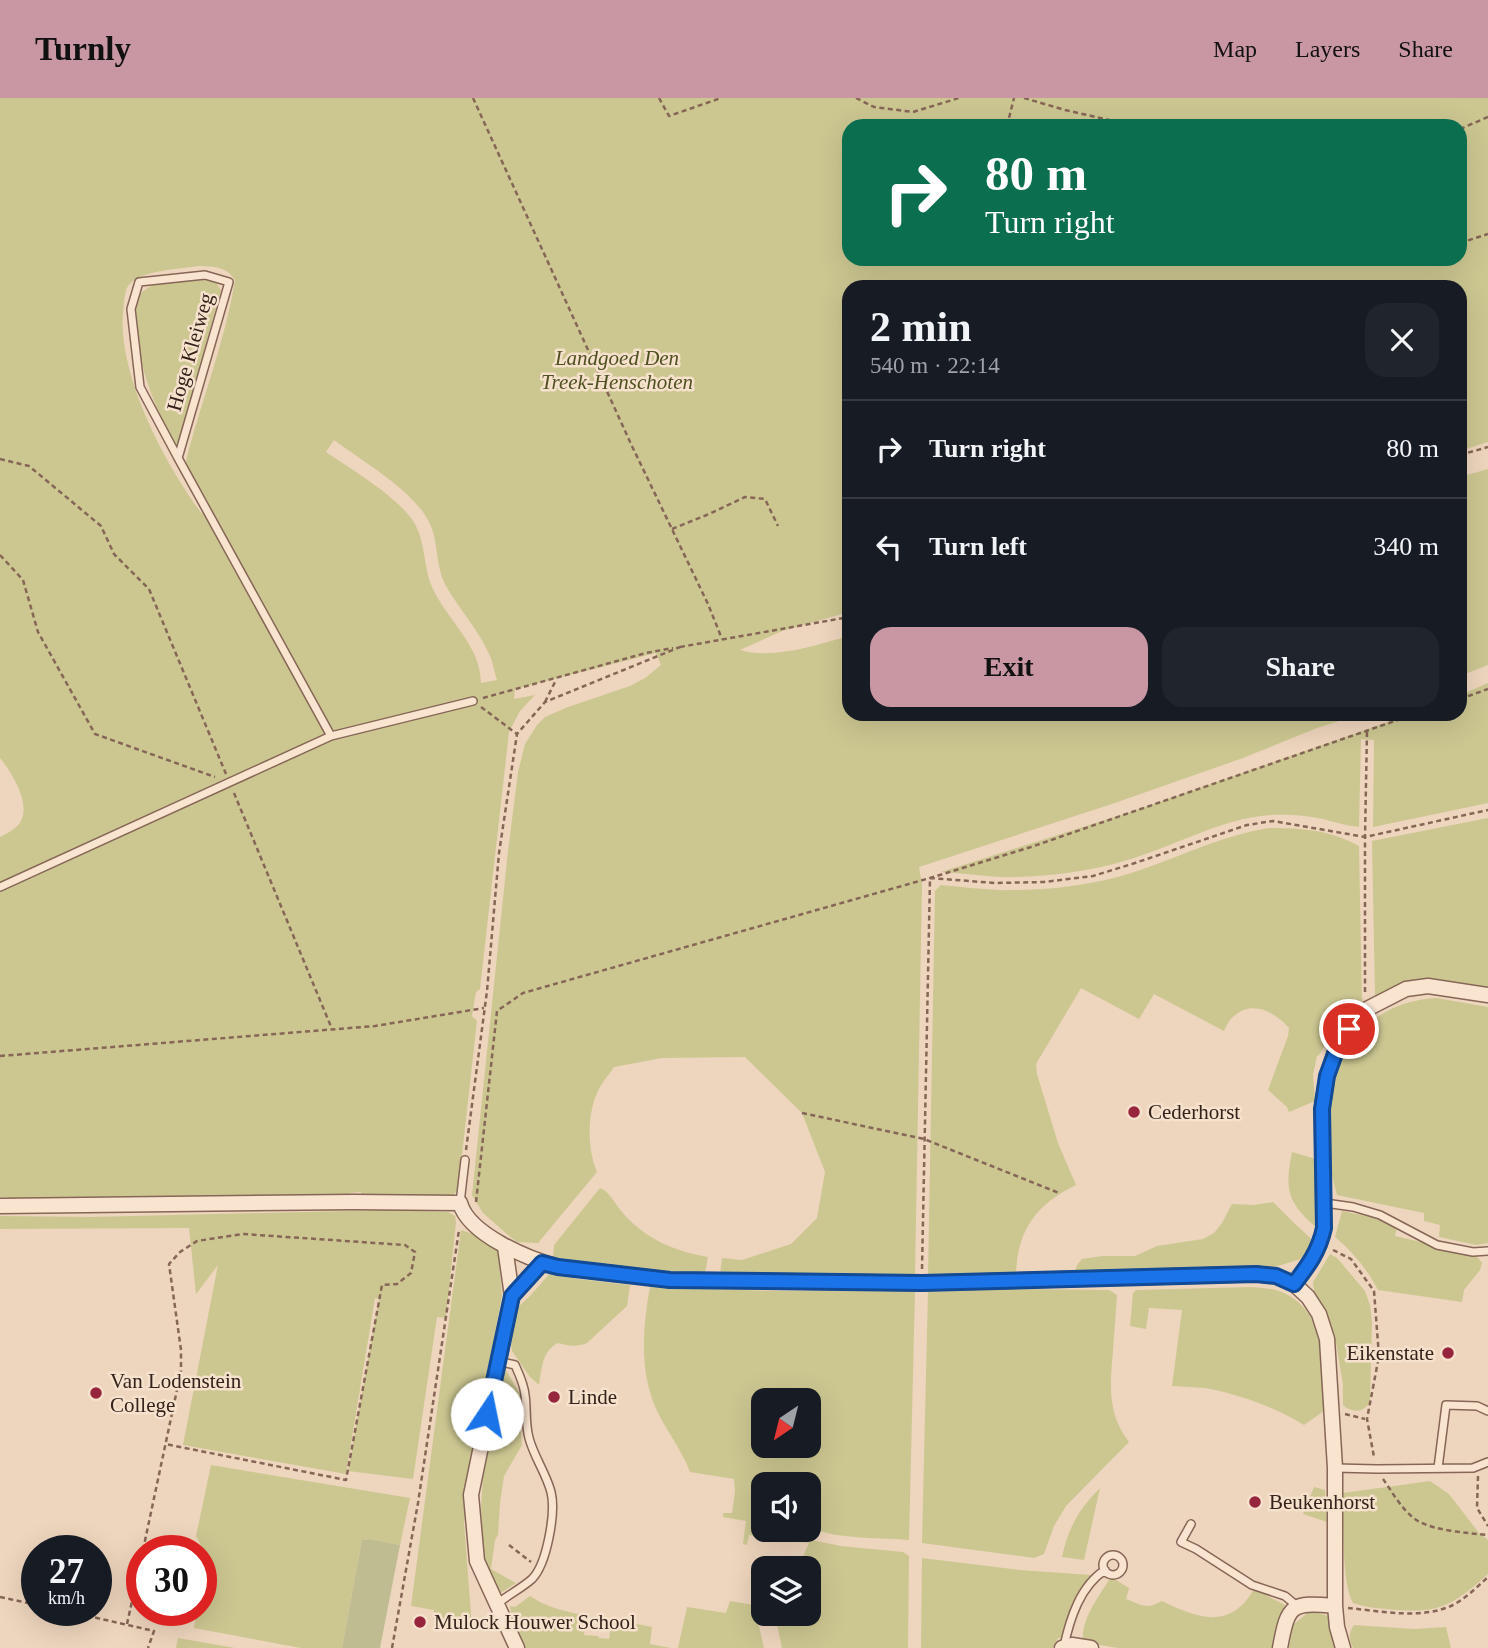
<!DOCTYPE html>
<meta charset="utf-8">
<style>
body{margin:0;font-family:"Times New Roman",serif;background:#20242c;color:#f1f3f6;height:100vh;display:flex;flex-direction:column;font-size:26px;white-space:nowrap}
*{box-sizing:border-box;margin:0}
p{font-size:23px;color:#9ea1a6}
.icon{flex:none;width:38px;height:38px;fill:none;stroke:currentColor;stroke-width:2;stroke-linecap:round;stroke-linejoin:round}
.map{position:relative;flex:1;overflow:hidden}
.details{position:absolute;left:842px;top:182px;width:625px;height:441px;display:flex;flex-direction:column;background:#171b24;border-radius:21px;box-shadow:0 7px 28px #0002}
.details>*{flex:none}
.banner{position:absolute;left:842px;top:21px;width:625px;height:147px;border-radius:21px;box-shadow:0 7px 28px #0002;background:#0b6e4f;color:#fff;overflow:hidden}
.needle{width:46px;rotate:215deg}
.tools{position:absolute;left:751px;top:1290px;display:grid;gap:14px}
.tools a{display:grid;place-items:center;width:70px;height:70px;border-radius:14px;background:#171b24;box-shadow:0 7px 28px #0002;font-size:35px}
.speed{position:absolute;left:21px;top:1437px;display:flex;gap:14px;font-size:35px;font-weight:700;text-align:center}
.speed>*{display:grid;place-content:center;width:91px;height:91px;border-radius:50%;background:#171b24;box-shadow:0 7px 28px #0002;line-height:1}
.speed small{font-size:18px;font-weight:400}
.speed .limit{border:10px solid #d22;background:#fff;color:#111}
.pin{position:absolute;display:grid;place-items:center;width:60px;height:60px;color:#fff;margin:-30px;border:4px solid #fff;border-radius:50%;box-shadow:0 2px 7px #0007}
.me{position:absolute;width:77px;margin:-38px;rotate:11deg;stroke-linejoin:round;filter:drop-shadow(0 0 5px #0008)}
.turn{display:flex;align-items:center;gap:24px;height:147px;padding:0 28px;font-size:32px}
.turn .icon{width:91px;height:91px;stroke-width:2.5}
.turn b{display:block;font-size:49px;line-height:60px}
.round{display:grid;place-items:center;flex:none;width:74px;height:74px;border-radius:21px;background:#20242c}
.overview{display:flex;align-items:center;justify-content:space-between;height:119px;padding:0 28px}
h1{font-size:42px;font-weight:800;line-height:52px}
.action{display:flex;gap:14px;margin-top:auto;padding:14px 28px}
.action a{flex:1;height:80px;border-radius:21px;background:#c897a3;color:#111;font-size:28px;font-weight:800;line-height:80px;text-align:center}
.action a+a{background:#20242c;color:#f1f3f6}
ul{padding:0;list-style:none}
li{display:flex;align-items:center;gap:21px;height:98px;padding:0 28px;border-top:2px solid #363941}
li div{flex:1}
li b{display:block;font-size:26px}
li em{font-style:normal}
header{display:flex;align-items:center;gap:42px;box-sizing:border-box;height:98px;padding:0 35px;background:#c897a3;color:#111}
header strong{font-size:33px}
nav{display:flex;gap:38px;margin-inline-start:auto;font-size:24px}
.map>svg:first-child{display:block}
.green{fill:#ccc791;fill-rule:evenodd}
.cemetery{fill:#c0bc91}
.lines{fill:none;stroke-linecap:round;stroke-linejoin:round}
.lane-casing{stroke:#866656;stroke-width:10}
.street-casing{stroke:#866656;stroke-width:17}
.path{stroke:#866656;stroke-width:2.5;stroke-dasharray:5 3.5;stroke-linecap:butt}
.lane{stroke:#f9e4d0;stroke-width:7}
.street{stroke:#f9e4d0;stroke-width:14}
.route-casing{stroke:#114b97;stroke-width:18}
.route{stroke:#1a73e8;stroke-width:12}
.poi-dot{fill:#95263d;stroke:#f5e1cc;stroke-width:2.5}
.labels{text-anchor:middle;stroke-width:5;stroke-linejoin:round;paint-order:stroke}
.street-label{font-size:21px;fill:#35221b;stroke:#f5e1cc}
.park-label{font-size:21px;font-style:italic;fill:#4f5121;stroke:#f5e1cc}
.poi-label{font-size:21px;fill:#35221b;stroke:#f5e1cc;text-anchor:start}
</style>
<header>
<strong>Turnly</strong>
<nav><a>Map</a><a>Layers</a><a>Share</a></nav>
</header>
<div class="map">
<svg width="1488" height="1550" viewBox="0 0 1488 1550">
<rect width="100%" height="100%" fill="#eed5bd"/>
<path class="green" d="M0 0H1488V344L1460 353V189H849V514L782 533 740 552C773 562 816 547 849 538V616H1361L1317 630 1243 660 1112 706 919 769 922 787 915 1178H753L720 1176 722 1160 742 1162 791 1146 817 1120 825 1074 802 1015 745 959 662 960 614 969C609 977 602 984 598 993 587 1016 587 1050 597 1074L538 1145 517 1144 508 1137 483 1115 472 1097 508 753 518 674 525 646 537 627 545 619 568 609 630 588 645 580 661 567 656 555 515 591 514 601 535 597 520 613 509 634 480 891 476 894 472 918 477 923 458 1092 453 1097 362 1098 361 1094 349 1095 348 1098 8 1102V1099H0V739C6 736 14 732 19 726 33 708 12 675 0 660ZM849 28H1460V161H849ZM199 168C214 169 226 168 235 182 225 244 201 303 186 363L187 370 208 404 206 405 202 416C165 366 118 278 123 215 124 207 124 195 128 188 138 172 181 171 199 168ZM334 342C363 364 415 393 430 426 439 446 435 467 446 488 459 511 478 531 489 556 493 564 494 573 497 582L481 585C481 548 448 523 433 491 422 468 427 441 411 420 393 396 351 371 326 354Z
M199 182 215 183 221 192 178 347 173 345C168 333 162 322 157 310 147 287 140 262 136 237 134 222 131 201 146 191 161 181 182 183 199 182Z
M1488 371V567L1460 578V379Z
M1488 585V705L1373 729 1374 642 1361 641 1359 729C1347 728 1335 724 1323 721 1306 717 1287 716 1270 717 1220 720 1166 753 1117 765 1085 774 1049 778 1016 779 992 780 966 775 941 774L1130 714 1411 616H1460V597Z
M1488 720V891L1404 888 1390 891 1375 898 1372 743Z
M1269 730C1301 730 1330 732 1359 748L1362 906 1342 922 1319 957 1317 958 1313 977 1315 1003 1289 1014 1287 1009 1268 992 1288 938 1289 930C1275 914 1252 901 1233 919 1229 922 1226 929 1224 933L1154 896 1139 921 1081 890 1036 966 1037 976 1058 1045 1076 1087C1035 1107 1017 1133 1016 1178L1001 1176 928 1178 935 793 941 787C965 789 991 793 1015 792 1050 792 1088 787 1121 778 1171 764 1217 738 1269 730Z
M1436 900 1488 909V1145L1476 1147 1439 1139 1440 1127 1424 1123V1115L1337 1097 1332 1078C1332 1042 1323 981 1345 950 1351 941 1359 934 1367 927 1388 909 1409 902 1436 900Z
M1292 1054 1316 1061 1318 1131C1288 1105 1284 1093 1292 1054Z
M600 1090C610 1094 615 1106 622 1114 645 1141 674 1153 708 1159L705 1175C655 1172 603 1172 553 1160L554 1147Z
M1273 1104 1294 1125 1318 1147 1311 1155 1298 1162 1267 1171 1074 1177 1077 1167 1082 1161 1102 1158H1135L1157 1148 1203 1141 1214 1135 1222 1125 1232 1106 1254 1107Z
M386 1112 448 1114 455 1118 456 1124 446 1220 437 1219 413 1381 348 1373 379 1201 375 1200 346 1376 183 1347 218 1167 196 1196 189 1130 0 1131V1118L92 1119Z
M1342 1113 1398 1125 1395 1138 1472 1156 1478 1160 1482 1165 1480 1172 1464 1192 1462 1204 1378 1192C1367 1171 1353 1154 1335 1139Z
M461 1132 491 1142 497 1145 502 1197 469 1378 464 1425 472 1529 433 1521 434 1512 411 1508Z
M1330 1156 1337 1160 1365 1193 1370 1207 1372 1224 1370 1304C1364 1315 1351 1315 1343 1307V1286L1336 1245 1314 1193 1313 1184Z
M550 1175 578 1181 630 1187 627 1208 587 1245C577 1249 569 1248 558 1245 542 1253 542 1270 539 1287L530 1279 512 1253 510 1238 513 1220 518 1209 531 1197Z
M650 1189 772 1193H915L909 1442C886 1440 834 1441 816 1431L811 1442 841 1448 903 1454 909 1458 908 1550H782L776 1522 777 1516H808V1470H798L809 1445 749 1437 747 1447 743 1446 746 1423 723 1419V1415H732L735 1393 734 1381 690 1374C682 1353 669 1336 659 1317 639 1277 642 1232 650 1189ZM763 1302H808V1348H763ZM763 1386H808V1432H763Z
M1252 1189C1260 1190 1271 1190 1279 1193 1327 1211 1325 1268 1327 1311L1304 1327C1275 1309 1238 1296 1205 1290 1194 1289 1183 1289 1172 1288L1182 1212 1149 1210 1146 1231 1130 1228 1133 1195 1136 1192Z
M1016 1191 1109 1192 1117 1197C1116 1216 1114 1234 1113 1253 1110 1286 1107 1316 1129 1344L1066 1408 1054 1428 1044 1456 1034 1460 922 1445 928 1192Z
M503 1267 520 1296 519 1311 522 1347 504 1378 500 1405 498 1437 495 1442 491 1471 516 1485 504 1493 487 1499 483 1467 481 1410 483 1377Z
M211 1367 410 1400 400 1447 370 1441 362 1442 342 1550H301L194 1530 197 1512H201C201 1502 201 1492 201 1483 202 1462 208 1458 196 1438Z
M1430 1383 1449 1396 1479 1435 1488 1442V1476C1450 1510 1438 1516 1386 1511 1375 1510 1364 1509 1353 1505 1341 1484 1344 1422 1343 1395Z
M1314 1389 1325 1392 1327 1424 1303 1416Z
M1100 1390 1084 1462 1062 1459C1068 1430 1079 1411 1100 1390Z
M922 1460 1020 1472 1091 1477 1075 1506 1065 1540H1058L1053 1550H921Z
M1111 1479 1129 1490 1126 1501C1142 1507 1146 1512 1162 1503 1197 1520 1230 1533 1254 1491L1285 1507 1279 1521 1274 1550H1118L1088 1545 1083 1543C1081 1520 1100 1497 1111 1479Z
M530 1498C547 1510 566 1513 586 1518L584 1537 598 1538 599 1540 609 1541 612 1521 652 1529 650 1546 671 1550H522L513 1526 510 1508 515 1509Z
M730 1503 760 1508 759 1528 764 1550H678L687 1509 726 1515Z
M1310 1513 1329 1518 1338 1550H1289L1293 1527Z
M1354 1527 1414 1531 1446 1529 1451 1550H1353C1349 1540 1348 1536 1354 1527Z
M178 1540 235 1550H176Z"/>
<path class="cemetery" d="M370 1441 400 1447 380 1550H342L362 1442Z"/>
<g class="lines">
<defs>
<path id="lane" d="M178 360 140 289 131 211 139 184 205 177 229 184 178 360 331 638
M0 789 331 638 473 603
M460 1105 465 1062
M1325 1105 1353 1109 1380 1117 1437 1147 1473 1154 1488 1153
M1335 1370 1377 1371 1473 1370 1488 1364
M1438 1370 1446 1307 1477 1308 1488 1313
M1191 1426 1181 1444 1196 1451 1252 1487 1285 1498 1297 1508
M1103 1467a10 10 0 1 1 20 0a10 10 0 1 1-20 0Z
M497 1506C508 1497 522 1490 532 1481 547 1466 556 1414 551 1394 546 1375 534 1359 529 1340 525 1325 527 1311 525 1297 524 1286 519 1276 515 1267L497 1263
M1064 1548C1070 1521 1080 1488 1105 1472"/>
<path id="street" d="M0 1108 353 1104 460 1105C469 1137 529 1161 558 1169L670 1182 922 1185 1256 1176 1276 1178 1294 1186 1308 1199 1319 1216 1327 1241 1335 1370V1508L1337 1529 1343 1550
M505 1149 512 1198 471 1397 477 1463 517 1550
M1294 1186C1309 1167 1319 1154 1324 1130L1322 1011 1327 978 1336 952 1349 931 1365 912 1406 891 1428 888 1488 897
M512 1198 542 1165
M1062 1550 1072 1547 1091 1550
M1280 1550C1288 1506 1291 1504 1335 1508"/>
</defs>
<use href="#lane" class="lane-casing"/>
<use href="#street" class="street-casing"/>
<path class="path" d="M473 0 631 346 708 506 722 541
M659 0 669 18 721 0
M856 0 874 9 913 14 959 0
M1024 0 1065 12 1136 28
M1007 28 1014 0
M1460 31 1488 19
M1460 145 1488 136
M1460 357 1488 349
M0 361 29 368 101 428 114 456 149 491 226 676
M672 431 709 416 745 399 765 401 778 428
M0 457 23 482 38 534 95 636 215 679
M680 549 849 519
M483 600 646 555 673 550
M1460 601 1488 591
M545 604 556 582
M481 609 517 636
M234 695 332 931
M1365 894V739L1367 633
M0 958 375 928 484 910
M802 1015 924 1041 1059 1095
M466 1052 487 893 499 755 517 636 545 604 680 549
M476 1104 497 913 523 895 930 780 1031 749 1415 616
M1333 1152 1351 1161 1374 1193 1379 1258 1367 1321 1374 1359
M922 1171 930 780 995 785 1044 784 1093 778 1135 765 1247 727 1273 723 1365 739 1488 712
M1345 1316 1365 1321
M1478 1378 1477 1410 1488 1428
M1383 1381C1393 1395 1403 1414 1418 1423 1435 1433 1469 1435 1488 1437
M509 1447 531 1464
M143 1452 181 1273V1252L169 1166 180 1154 197 1143 243 1136 405 1147 415 1154 411 1175 397 1186 382 1187 346 1382 165 1346
M0 1499 37 1507
M1348 1510C1381 1513 1422 1522 1453 1507 1466 1500 1477 1489 1488 1479
M62 1512 154 1533 148 1550
M127 1526 142 1458
M392 1550 418 1405 459 1132"/>
<use href="#lane" class="lane"/>
<use href="#street" class="street"/>
</g>
<g class="lines">
<defs>
<path id="route" d="M487 1316 512 1198 542 1165 558 1169 670 1182 922 1185 1256 1176 1276 1178 1294 1186C1308 1168 1319 1153 1324 1130L1322 1011 1327 978 1336 953 1349 931"/>
</defs>
<use href="#route" class="route-casing"/>
<use href="#route" class="route"/>
</g>
<g class="poi-dot">
<circle cx="1134" cy="1014" r="7"/>
<circle cx="1448" cy="1255" r="7"/>
<circle cx="96" cy="1295" r="7"/>
<circle cx="554" cy="1299" r="7"/>
<circle cx="1255" cy="1404" r="7"/>
<circle cx="420" cy="1524" r="7"/>
</g>
<g class="labels">
<g class="street-label">
<text transform="translate(190 254) rotate(-74)" y="7">Hoge Kleiweg</text>
</g>
<g class="park-label">
<text x="617" y="267">Landgoed Den<tspan x="617" dy="24">Treek-Henschoten</tspan></text>
</g>
<g class="poi-label">
<text x="1148" y="1021">Cederhorst</text>
<text x="1434" y="1262" text-anchor="end">Eikenstate</text>
<text x="110" y="1290">Van Lodenstein<tspan x="110" dy="24">College</tspan></text>
<text x="568" y="1306">Linde</text>
<text x="1269" y="1411">Beukenhorst</text>
<text x="434" y="1531">Mulock Houwer School</text>
</g>
</g>
</svg>
<div class="tools">
<a><svg class="needle" viewBox="-14 -14 28 28"><path d="M0-13l5 13h-10z" fill="#e53935"/><path d="M0 13l5-13h-10z" fill="#9ea1a6"/></svg></a>
<a><svg class="icon" aria-label="sound" viewBox="0 0 24 24"><path d="M4 9h4l5-4v14l-5-4H4zM17 9q2 3 0 6"/></svg></a>
<a><svg class="icon" aria-label="layers" viewBox="0 0 24 24"><path d="M12 4l9 5-9 5-9-5zM3 14l9 5 9-5"/></svg></a>
</div>
<div class="speed"><div>27<small>km/h</small></div><div class="limit">30</div></div>
<div class="pin" style="left:1349px;top:931px;background:#d93025"><svg class="icon" aria-label="arrive" viewBox="0 0 24 24"><path d="M6 21V4h12l-3 4 3 4H6"/></svg></div>
<svg class="me" style="left:487px;top:1316px" viewBox="-20 -20 40 40"><circle r="19" fill="#fff"/><path d="M0-13L10 11 0 6-10 11z" fill="#1a73e8"/></svg>
<div class="banner">
<div class="turn"><svg class="icon" aria-label="right" viewBox="0 0 24 24"><path d="M7 20v-9h11M14 6l5 5-5 5"/></svg><div><b>80 m</b>Turn right</div></div>
</div>
<section class="details">
<div class="overview"><div><h1>2 min</h1><p>540 m · 22:14</p></div><a class="round"><svg class="icon" aria-label="close" viewBox="0 0 24 24"><path d="M6 6l12 12M18 6L6 18"/></svg></a></div>
<ul>
<li><svg class="icon" aria-label="right" viewBox="0 0 24 24"><path d="M7 20v-9h11M14 6l5 5-5 5"/></svg><div><b>Turn right</b></div><em>80 m</em></li>
<li><svg class="icon" aria-label="left" viewBox="0 0 24 24"><path d="M17 20v-9H6M10 6l-5 5 5 5"/></svg><div><b>Turn left</b></div><em>340 m</em></li>
</ul>
<div class="action"><a>Exit</a><a>Share</a></div>
</section>
</div>
